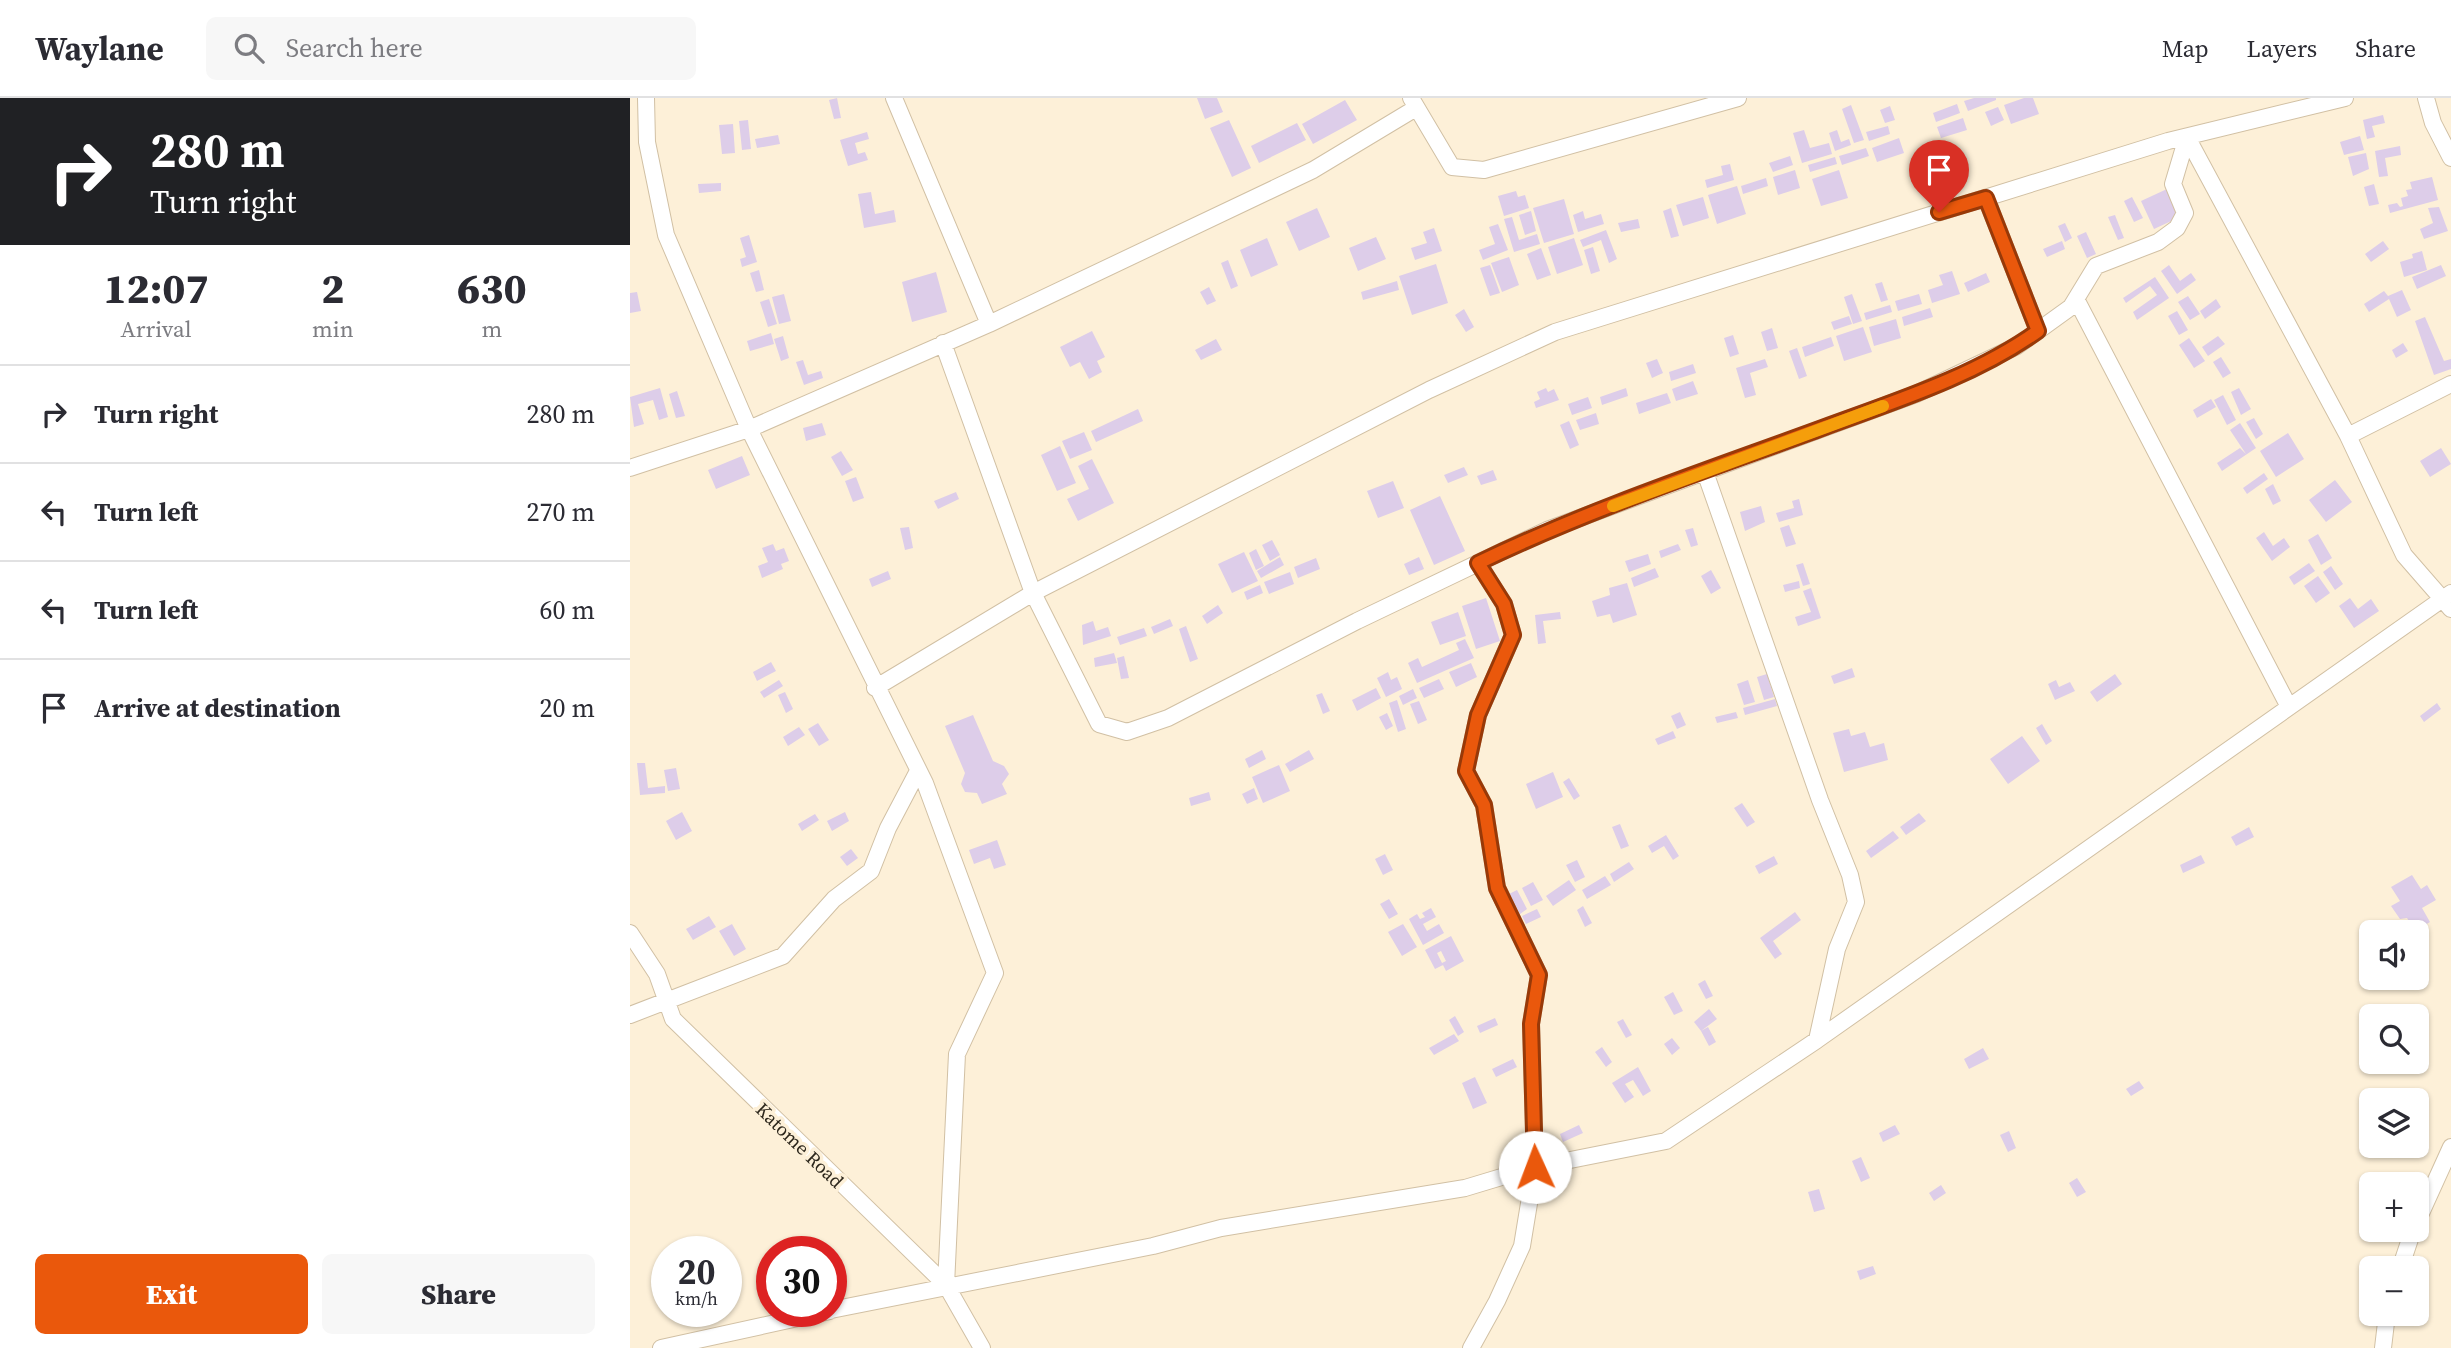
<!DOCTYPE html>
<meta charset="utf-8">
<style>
body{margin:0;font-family:"Source Serif 4",serif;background:#f7f7f7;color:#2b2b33;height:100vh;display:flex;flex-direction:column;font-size:26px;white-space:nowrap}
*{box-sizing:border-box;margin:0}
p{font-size:23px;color:#7c7c81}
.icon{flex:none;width:38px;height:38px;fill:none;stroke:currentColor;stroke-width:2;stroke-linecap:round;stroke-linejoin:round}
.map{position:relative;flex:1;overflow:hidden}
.side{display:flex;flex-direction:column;background:#fff;width:630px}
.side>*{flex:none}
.hud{background:#202124;color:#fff;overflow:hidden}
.controls{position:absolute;left:1729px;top:822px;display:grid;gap:14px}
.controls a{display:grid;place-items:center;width:70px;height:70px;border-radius:10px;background:#fff;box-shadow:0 2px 5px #0004;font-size:35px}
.speed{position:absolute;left:21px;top:1138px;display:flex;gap:14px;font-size:35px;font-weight:700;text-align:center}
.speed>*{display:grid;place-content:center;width:91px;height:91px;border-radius:50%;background:#fff;box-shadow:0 2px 5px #0004;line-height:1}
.speed small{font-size:18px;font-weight:400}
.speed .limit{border:10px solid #d22;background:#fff;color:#111}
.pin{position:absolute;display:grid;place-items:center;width:60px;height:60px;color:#fff;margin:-72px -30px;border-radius:50% 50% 50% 0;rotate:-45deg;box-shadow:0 0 7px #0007}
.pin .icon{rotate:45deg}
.me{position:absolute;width:77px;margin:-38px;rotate:358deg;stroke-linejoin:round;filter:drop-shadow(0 0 5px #0008)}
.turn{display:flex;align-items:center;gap:24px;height:147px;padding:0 35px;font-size:32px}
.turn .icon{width:91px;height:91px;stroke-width:2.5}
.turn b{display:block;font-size:49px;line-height:60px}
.eta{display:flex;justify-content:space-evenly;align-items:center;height:119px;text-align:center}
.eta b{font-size:42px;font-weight:800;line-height:49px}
.action{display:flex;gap:14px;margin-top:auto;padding:14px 35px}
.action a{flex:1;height:80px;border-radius:10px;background:#ea580c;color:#fff;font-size:28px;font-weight:800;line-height:80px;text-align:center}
.action a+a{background:#f7f7f7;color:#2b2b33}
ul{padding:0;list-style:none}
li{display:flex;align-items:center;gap:21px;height:98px;padding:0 35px;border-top:2px solid #e1e1e2}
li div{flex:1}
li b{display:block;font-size:26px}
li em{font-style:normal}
header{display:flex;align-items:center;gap:42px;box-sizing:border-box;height:98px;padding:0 35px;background:#fff;border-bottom:2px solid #e1e1e2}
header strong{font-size:33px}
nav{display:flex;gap:38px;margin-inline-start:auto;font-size:24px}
.search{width:490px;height:63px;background:#f7f7f7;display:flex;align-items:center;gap:18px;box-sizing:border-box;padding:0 24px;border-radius:10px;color:#7c7c81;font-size:26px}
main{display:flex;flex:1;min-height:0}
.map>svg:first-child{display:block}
.building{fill:#ddcde9}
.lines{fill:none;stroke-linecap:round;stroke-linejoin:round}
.minor-casing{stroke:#d1c0a4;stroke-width:18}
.minor{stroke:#fff;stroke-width:16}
.route-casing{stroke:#983908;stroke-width:18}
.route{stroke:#ea580c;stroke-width:12}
.slow{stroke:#f59e0b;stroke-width:12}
.labels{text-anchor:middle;stroke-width:7;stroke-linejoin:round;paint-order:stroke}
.street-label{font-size:19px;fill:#2c261b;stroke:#fdf0d8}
</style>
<header>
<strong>Waylane</strong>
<div class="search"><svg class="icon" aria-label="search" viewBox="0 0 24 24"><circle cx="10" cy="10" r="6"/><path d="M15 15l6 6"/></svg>Search here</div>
<nav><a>Map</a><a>Layers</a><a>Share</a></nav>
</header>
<main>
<section class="side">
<div class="hud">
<div class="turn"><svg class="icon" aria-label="right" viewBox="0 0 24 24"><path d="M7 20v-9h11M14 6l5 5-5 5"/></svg><div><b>280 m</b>Turn right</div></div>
</div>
<div class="eta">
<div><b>12:07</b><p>Arrival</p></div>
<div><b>2</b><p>min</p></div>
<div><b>630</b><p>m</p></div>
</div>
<ul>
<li><svg class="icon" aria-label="right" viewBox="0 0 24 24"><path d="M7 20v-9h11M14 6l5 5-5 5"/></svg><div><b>Turn right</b></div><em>280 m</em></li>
<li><svg class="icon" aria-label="left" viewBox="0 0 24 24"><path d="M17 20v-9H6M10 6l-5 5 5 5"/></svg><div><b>Turn left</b></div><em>270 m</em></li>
<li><svg class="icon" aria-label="left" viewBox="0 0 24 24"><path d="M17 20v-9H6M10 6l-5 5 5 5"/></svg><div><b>Turn left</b></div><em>60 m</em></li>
<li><svg class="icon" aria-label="arrive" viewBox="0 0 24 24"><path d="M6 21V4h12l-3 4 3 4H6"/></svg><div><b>Arrive at destination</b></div><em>20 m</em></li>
</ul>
<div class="action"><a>Exit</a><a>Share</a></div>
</section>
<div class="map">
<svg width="1821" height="1250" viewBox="0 0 1821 1250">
<rect width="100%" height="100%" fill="#fdf0d8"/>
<path class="building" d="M207 0 211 20 204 21 199 2Z
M567 0H587L593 14 575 21Z
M1344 0H1366V2L1338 13 1334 3Z
M1394 0H1403L1409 16 1381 26 1374 7Z
M715 2 727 22 683 46 672 26Z
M1327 6 1330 15 1306 24 1303 15Z
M1221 7 1234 42 1224 45 1212 11Z
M1260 8 1265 22 1255 25 1250 12Z
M1368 9 1374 22 1361 28 1355 14Z
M1753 17 1755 25 1742 28 1745 39 1737 41 1733 22Z
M1333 20 1337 32 1311 40 1307 29Z
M118 22 121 51 112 52 109 23Z
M599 22 621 70 602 79 580 30Z
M667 25 676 42 629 65 621 48Z
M103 26 105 55 92 56 89 27Z
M1258 28 1260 36 1239 43 1236 34Z
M1174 32 1180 50 1199 45 1202 56 1172 65 1163 35Z
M1207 32 1211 44 1219 41 1221 47 1205 53 1199 35Z
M237 34 239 41 225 45 228 56 235 54 238 62 218 68 210 42Z
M148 37 150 46 127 50 125 41Z
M1730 38 1734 52 1714 57 1710 44Z
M1269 40 1274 55 1247 64 1242 50Z
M1770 48 1771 57 1755 60 1758 78 1749 79 1745 53Z
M1236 50 1239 58 1212 67 1209 58Z
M1736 55 1739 71 1723 78 1718 59Z
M1160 58 1163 67 1143 74 1139 65Z
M1205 59 1207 66 1180 74 1178 67Z
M1100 66 1104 82 1077 90 1075 82 1093 77 1091 68Z
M1165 72 1170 90 1148 97 1143 79Z
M1209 72 1218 100 1191 108 1182 81Z
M1802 79 1808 102 1760 115 1758 107 1767 105 1770 109 1773 108 1771 100 1778 98 1776 92 1782 91 1780 84Z
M1136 80 1138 88 1113 96 1111 88Z
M91 85V93L69 95 68 86Z
M1744 86 1749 106 1739 108 1734 89Z
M1107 88 1116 116 1087 126 1078 97Z
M1537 91 1550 119 1524 131 1511 103Z
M886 93 888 99 895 97 899 110 874 118 868 98Z
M241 94 245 116 264 112 266 124 234 130 228 96Z
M1073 99 1079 120 1053 128 1046 107Z
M1502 99 1513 120 1504 124 1494 103Z
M934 101 944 136 914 145 903 110Z
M1809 109 1818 133 1794 141 1790 131 1803 125 1798 110Z
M687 110 700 139 669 153 656 124Z
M1041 110 1049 138 1041 140 1033 113Z
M901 113 906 133 895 137 889 117Z
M953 113 955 121 971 116 974 126 948 134 943 117Z
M1485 117 1494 140 1488 142 1478 119Z
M882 119 889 142 907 136 910 146 884 154 874 121Z
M1008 121 1010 130 991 134 988 125Z
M1435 125 1442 140 1435 144 1428 128Z
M868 126 878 152 853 162 849 152 865 146 859 129Z
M804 130 812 153 785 162 781 150 797 145 793 134Z
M976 132 987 161 979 165 971 142 953 149 950 142Z
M1456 134 1466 156 1457 160 1447 138Z
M119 137 127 164 112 169 110 161 116 159 110 140Z
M746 139 756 161 728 173 719 150Z
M637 140 648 167 621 179 610 152Z
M944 140 953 167 927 176 918 149Z
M1432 143 1435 151 1417 159 1413 151Z
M1753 143 1759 151 1741 164 1735 156Z
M963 149 970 173 961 176 954 152Z
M911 150 921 177 907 182 897 156Z
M1792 153 1797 172 1774 179 1770 164 1783 160 1782 156Z
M879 159 889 187 872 194 861 165Z
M598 162 608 188 601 191 591 165Z
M806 166 818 205 782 217 769 178Z
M860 167 870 195 860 198 850 170Z
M1539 167 1550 183 1561 175 1566 182 1547 196 1531 173Z
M1811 167 1816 178 1787 191 1782 179Z
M129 172 134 192 126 194 120 175Z
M1322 173 1330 196 1302 205 1298 192 1313 187 1309 177Z
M306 174 317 214 282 224 272 184Z
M1356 175 1360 184 1338 194 1334 185Z
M1525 179 1539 200 1507 222 1503 214 1527 197 1520 188 1496 205 1493 200Z
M767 183 769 192 733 202 731 194Z
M1252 184 1258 202 1251 204 1245 186Z
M579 189 586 203 577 207 570 194Z
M1772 192 1781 212 1767 219 1759 201 1739 214 1734 206 1754 193 1758 198Z
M7 194 11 213 0 215V195Z
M154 196 161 223 149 226 142 199Z
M1222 196 1232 223 1223 226 1214 199Z
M1289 196 1292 206 1268 213 1265 203Z
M1558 198 1570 216 1560 222 1548 204Z
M139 201 147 226 138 229 130 204Z
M1586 201 1591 209 1575 221 1570 213Z
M1260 207 1262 214 1236 222 1234 215Z
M1300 210 1303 219 1274 228 1272 219Z
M834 211 844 229 836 234 825 217Z
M1547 213 1558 232 1549 237 1538 218Z
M1219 218 1222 226 1204 232 1201 224Z
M1795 219 1814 263 1821 261V271L1804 277 1785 223Z
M1266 221 1271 240 1244 248 1239 229Z
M1233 229 1242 254 1214 263 1206 238Z
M1142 230 1148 250 1137 253 1131 234Z
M462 233 475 259 467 263 472 274 459 281 450 264 440 269 430 249Z
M141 235 144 246 120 253 117 243Z
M1103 237 1109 256 1100 259 1094 240Z
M153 238 159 260 151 263 144 241Z
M1588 238 1595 246 1578 258 1572 249Z
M1201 239 1204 248 1175 259 1172 249Z
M1559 240 1575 263 1564 270 1549 247Z
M586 241 592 252 571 262 565 252Z
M1773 245 1778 253 1766 260 1762 252Z
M1167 250 1177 278 1169 281 1159 253Z
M1591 259 1601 275 1593 280 1583 264Z
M1027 261 1033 275 1022 280 1016 265Z
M1135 261 1138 269 1120 275 1126 297 1115 300 1106 270Z
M173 262 178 277 191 273 193 280 174 287 166 264Z
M1063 266 1066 275 1041 283 1039 274Z
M1063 283 1068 296 1046 303 1042 291Z
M30 290 38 319 29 322 23 302 8 306 14 326 4 329 0 299Z
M916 290 918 294 924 291 929 302 906 310 904 304 910 301 907 294Z
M996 290 998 298 972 307 970 299Z
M1609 290 1621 311 1611 317 1601 294Z
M47 293 55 318 46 320 39 296Z
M1037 295 1041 305 1009 316 1006 305Z
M1593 297 1606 322 1597 327 1584 302Z
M958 299 962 310 942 317 938 306Z
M1581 301 1586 309 1567 320 1563 312Z
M508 311 513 323 466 344 461 333Z
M966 315 969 326 950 332 946 322Z
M1624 320 1633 336 1626 341 1616 324Z
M939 323 949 347 940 351 930 327Z
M192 325 196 337 176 343 173 330Z
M1610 325 1626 350 1592 373 1587 365 1610 350 1616 356 1600 332Z
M454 334 462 352 440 361 432 343Z
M1658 335 1674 361 1646 379 1630 353Z
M430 348 446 385 427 393 411 357Z
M1811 350 1821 366 1800 379 1790 363Z
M211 353 223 372 212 378 201 359Z
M112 358 120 377 86 391 78 372Z
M462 361 484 405 448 423 437 401 459 391 448 368Z
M834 369 838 377 818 385 814 377Z
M863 372 867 382 851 387 847 378Z
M1634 375 1638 381 1617 396 1613 390Z
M226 379 234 400 223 404 215 383Z
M1705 382 1722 404 1696 424 1679 402Z
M763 383 774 410 748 420 737 393Z
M1643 386 1651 403 1643 407 1635 391Z
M326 394 329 401 308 411 304 403Z
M810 398 835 453 804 467 780 412Z
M1169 401 1173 417 1149 424 1146 415 1164 410 1162 403Z
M1131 408 1135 424 1115 433 1110 414Z
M1159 427 1166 446 1156 449 1150 430Z
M279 429 283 450 275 452 270 430Z
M1063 430 1068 447 1061 449 1055 432Z
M1634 434 1643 448 1654 440 1660 449 1642 463 1626 440Z
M1688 436 1702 460 1691 467 1678 442Z
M642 442 650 457 640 463 632 447Z
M143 446 146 453 154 450 159 463 151 466 153 471 132 480 128 468 138 464 132 450Z
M1048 446 1051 452 1031 460 1029 453Z
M626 451 634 468 626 472 619 455Z
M614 454 628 483 602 495 588 466Z
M1018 456 1021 466 999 474 995 463Z
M650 459 654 467 631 480 627 473Z
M789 459 794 471 779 477 774 466Z
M686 460 690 471 668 480 664 469Z
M1173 465 1180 486 1173 488 1166 467Z
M1679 465 1685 473 1664 487 1659 479Z
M1701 468 1713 486 1705 492 1693 474Z
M1025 470 1029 479 1004 489 1001 480Z
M1081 472 1091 490 1081 496 1071 478Z
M258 473 261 481 242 489 239 481Z
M660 474 664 486 639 496 634 484Z
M1688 478 1700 495 1686 505 1674 488Z
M1169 483 1170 490 1155 494 1153 487Z
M997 485 1007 517 983 525 980 516 967 519 962 503 980 497 979 490Z
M630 487 633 495 617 502 614 494Z
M1181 490 1191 520 1168 528 1165 519 1181 514 1173 493Z
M856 500 870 543 846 551 832 508Z
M1720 500 1728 511 1741 501 1749 513 1724 530 1709 508Z
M588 507 593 515 577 526 572 518Z
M828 514 836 538 810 547 801 524Z
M930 514 931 521 913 523 916 545 908 546 905 517Z
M540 521 543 528 524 536 521 529Z
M463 523 466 533 478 529 481 538 453 547 452 527Z
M556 528 568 561 560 564 549 531Z
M514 530 517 538 490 547 487 539Z
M835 541 844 560 787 585 778 565 788 560 792 569 829 552 826 545Z
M484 555 487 565 465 569 464 560Z
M494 558 499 580 491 581 487 560Z
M141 564 146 573 127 583 123 574Z
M841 565 847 579 826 589 819 574Z
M1222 570 1225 579 1204 586 1201 578Z
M758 574 761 582 767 579 772 591 756 599 747 580Z
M1137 576 1144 599 1134 602 1127 579Z
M1485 576 1492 586 1467 604 1460 594Z
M809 581 814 591 794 600 789 590Z
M149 582 153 588 134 600 130 594Z
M1118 582 1125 604 1114 607 1107 586Z
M1426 582 1429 589 1440 584 1445 593 1425 602 1418 586Z
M746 590 751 600 727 613 722 602Z
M783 591 787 600 773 607 769 598Z
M155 594 163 611 156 615 148 597Z
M692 595 700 613 693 616 686 597Z
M1145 601 1147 608 1115 617 1113 610Z
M767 602 776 631 768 634 759 605Z
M789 603 797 622 788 626 780 606Z
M1807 605 1811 611 1794 624 1790 618Z
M1050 614 1056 627 1047 631 1041 618Z
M1106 614 1108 620 1087 625 1085 619Z
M757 615 763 628 756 632 749 619Z
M343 617 363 663 374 668 379 676 372 686 377 696 352 706 347 695 335 694 331 686 335 675 315 628Z
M188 625 199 642 189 648 178 631Z
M1412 626 1422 643 1416 647 1406 630Z
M169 629 175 637 158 648 153 639Z
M1219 631 1221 638 1235 634 1240 649 1254 645 1258 662 1214 674 1203 635Z
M1043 633 1046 640 1028 647 1025 641Z
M1392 638 1410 663 1378 686 1360 661Z
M632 652 636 661 619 670 615 661Z
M679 652 684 661 660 674 655 666Z
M7 665H15L18 690 35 688V695L10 697Z
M649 667 660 693 633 705 622 679Z
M46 670 50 691 38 693 34 672Z
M923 674 933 699 906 711 896 686Z
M939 680 950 698 944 702 933 684Z
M624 690 628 701 617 706 612 696Z
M579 694 581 702 561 708 559 700Z
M1112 705 1125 724 1117 729 1104 710Z
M52 714 62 733 46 742 36 723Z
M215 714 219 723 202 733 197 723Z
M1289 715 1296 723 1276 737 1270 729Z
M185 716 189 722 172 733 168 726Z
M990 726 999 748 991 751 982 729Z
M1619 729 1624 739 1606 748 1601 739Z
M1263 733 1269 740 1241 760 1236 753Z
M1036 737 1049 758 1043 762 1034 748 1022 755 1018 748Z
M367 742 376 767 364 771 360 760 344 766 339 752Z
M221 751 228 760 217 768 210 759Z
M755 756 763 772 753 777 745 761Z
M1571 757 1575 765 1553 775 1550 767Z
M1144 758 1148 766 1129 776 1125 768Z
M947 762 955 779 945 784 936 767Z
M999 764 1004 771 984 784 980 776Z
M1782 777 1791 791 1797 787 1806 802 1792 810 1800 824 1785 833 1777 820 1770 821 1761 808 1770 803 1761 789Z
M975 778 981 787 957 801 952 792Z
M939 782 946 792 923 808 916 798Z
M903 784 913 802 901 808 892 790Z
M887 792 897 811 890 816 879 796Z
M759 801 768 816 759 821 750 806Z
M953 808 962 825 955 829 947 812Z
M801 810 806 819 793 826 797 833 809 826 814 835 793 847 779 821 787 816 790 821 795 819 792 815Z
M907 811 911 819 896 826 892 818Z
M1165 814 1171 822 1143 843 1152 856 1145 861 1130 840Z
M79 818 86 829 63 842 56 831Z
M102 826 116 851 104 858 89 833Z
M773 826 787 849 772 858 758 834Z
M821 838 834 863 816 873 812 865 816 863 811 853 807 855 813 867 805 871 795 852Z
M1075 882 1083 898 1076 901 1068 886Z
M1043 894 1053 913 1044 917 1034 899Z
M1079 911 1087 921 1071 933 1064 924Z
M825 918 834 934 828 938 819 922Z
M865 920 868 927 850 935 847 928Z
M993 921 1002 937 996 940 987 924Z
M1078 929 1086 944 1079 948 1071 933Z
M824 936 829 943 804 957 799 950Z
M1042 940 1050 950 1042 957 1034 946Z
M972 949 982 964 976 969 965 954Z
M1353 950 1359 961 1339 971 1334 961Z
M883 961 887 969 866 979 862 971Z
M1008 969 1021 993 1013 998 1003 982 995 986 1004 999 995 1005 982 985Z
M845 979 857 1005 843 1011 832 985Z
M1509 983 1514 990 1501 998 1496 991Z
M949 1027 953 1035 933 1044 930 1036Z
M1265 1027 1270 1036 1253 1044 1249 1035Z
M1379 1033 1386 1050 1378 1054 1370 1037Z
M1231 1059 1240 1080 1231 1084 1222 1063Z
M1447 1080 1456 1094 1447 1099 1439 1085Z
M1311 1087 1316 1095 1304 1103 1299 1095Z
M1189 1091 1195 1111 1184 1114 1178 1094Z
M1243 1168 1246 1176 1230 1182 1227 1173Z"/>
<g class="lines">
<defs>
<path id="minor" d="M16 0 17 44 36 137 119 331 295 685 365 875 327 956 316 1187
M264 0 359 226
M781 0 822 69 854 72 1108 0
M1796 0 1803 25 1821 60
M1557 39 1718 338 1774 457 1821 511
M1356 100 1408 233
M1446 201 1658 607
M313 245 403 495 469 626 497 634 538 620 727 523 917 432 1286 296 1387 248 1441 209 1466 168 1528 144 1547 130 1555 115 1543 86 1557 39
M1718 338 1821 286
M0 370 119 331 359 226 683 72 786 10
M1075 374 1190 702 1220 777 1226 804 1207 851 1187 942
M245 590 403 495 799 292 925 234 1538 43 1715 0
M0 835 27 876 43 921 316 1187 352 1250
M0 917 153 858 204 801 241 773 258 730 288 673
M1787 1124 1821 1049
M1770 1171 1783 1132
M201 1212 523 1148 591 1130 835 1090 905 1069 1036 1043 1187 942 1821 495
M31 1250 200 1213
M841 1250 867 1203 892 1148 905 1069 901 926 909 877 867 790 854 707 836 673 848 617 883 537 874 506 848 465
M1753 1250 1757 1216"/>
</defs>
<use href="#minor" class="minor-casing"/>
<use href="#minor" class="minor"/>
</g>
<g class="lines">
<defs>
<path id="route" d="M905 1069 901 926 909 877 867 790 854 707 836 673 848 617 883 537 874 506 848 465C960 411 1078 372 1195 329 1266 303 1345 278 1408 233L1356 100 1309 114"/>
</defs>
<use href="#route" class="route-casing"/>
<use href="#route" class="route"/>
<path class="slow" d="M983 408 1253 308"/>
</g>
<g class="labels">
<g class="street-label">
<text transform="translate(170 1047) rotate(44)" y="7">Katome Road</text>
</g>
</g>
</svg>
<div class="controls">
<a><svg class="icon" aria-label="sound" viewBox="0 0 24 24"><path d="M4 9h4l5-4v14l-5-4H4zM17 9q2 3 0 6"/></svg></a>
<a><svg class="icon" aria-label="search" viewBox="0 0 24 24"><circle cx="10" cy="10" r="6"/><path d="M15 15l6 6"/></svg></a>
<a><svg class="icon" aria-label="layers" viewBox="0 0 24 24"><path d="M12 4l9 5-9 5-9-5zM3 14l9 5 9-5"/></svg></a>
<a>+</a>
<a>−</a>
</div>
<div class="speed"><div>20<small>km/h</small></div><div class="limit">30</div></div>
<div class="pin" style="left:1309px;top:114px;background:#d93025"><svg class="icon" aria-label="arrive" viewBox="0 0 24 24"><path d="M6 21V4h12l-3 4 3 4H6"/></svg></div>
<svg class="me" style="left:905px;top:1069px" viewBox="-20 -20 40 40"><circle r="19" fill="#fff"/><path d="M0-13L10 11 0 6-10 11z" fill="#ea580c"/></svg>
</div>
</main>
